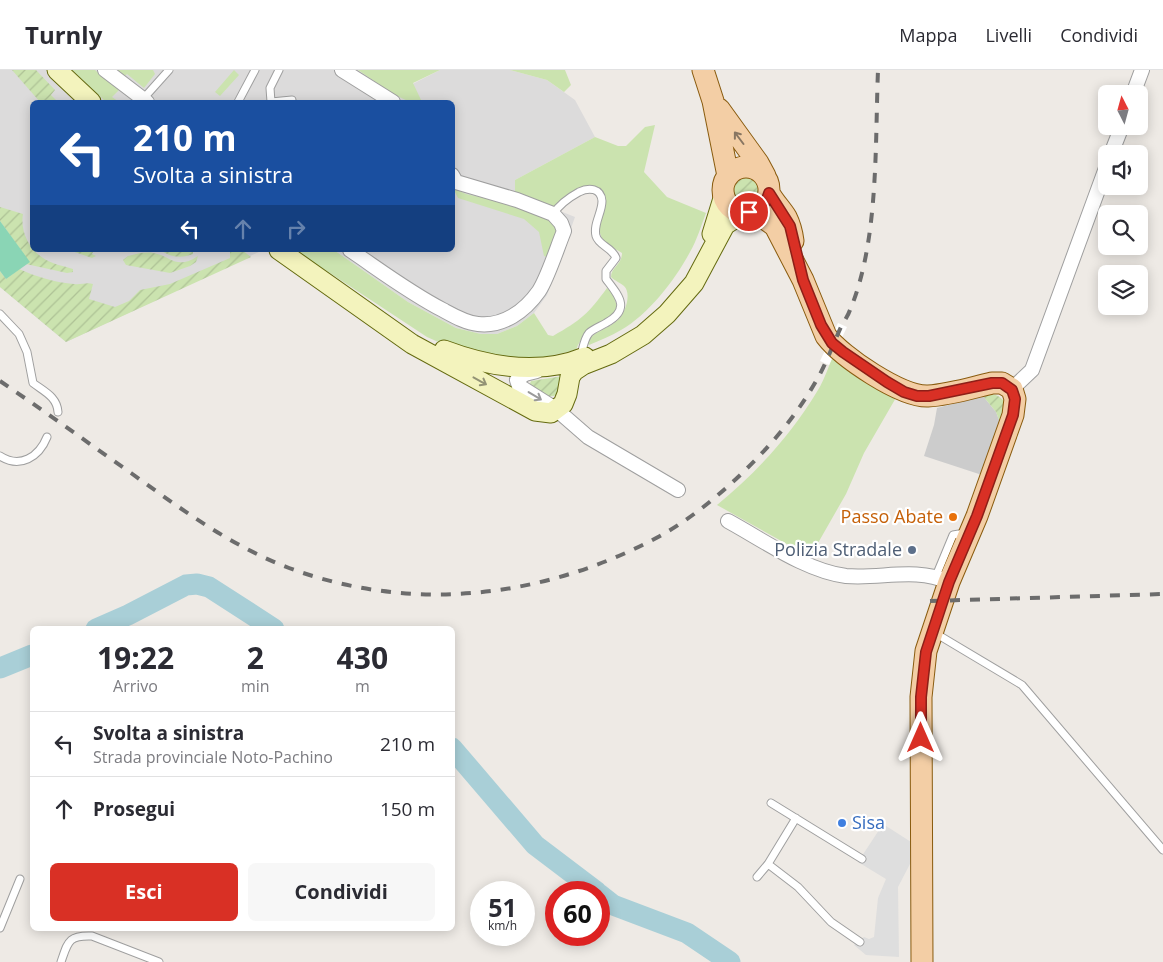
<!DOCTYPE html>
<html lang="it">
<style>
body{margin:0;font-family:"Open Sans",sans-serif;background:#f7f7f7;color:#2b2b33;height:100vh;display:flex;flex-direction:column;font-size:19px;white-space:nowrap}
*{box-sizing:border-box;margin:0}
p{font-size:16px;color:#7c7c81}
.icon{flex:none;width:28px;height:28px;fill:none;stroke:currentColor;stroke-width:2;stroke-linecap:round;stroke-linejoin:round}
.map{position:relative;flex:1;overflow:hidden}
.panel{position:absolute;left:30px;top:556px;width:425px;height:305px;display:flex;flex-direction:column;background:#fff;border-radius:8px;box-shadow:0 2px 12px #0003}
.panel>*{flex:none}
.hud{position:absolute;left:30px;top:30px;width:425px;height:152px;border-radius:8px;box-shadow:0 2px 12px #0003;background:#1a4fa0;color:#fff;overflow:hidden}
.needle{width:32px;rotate:354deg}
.controls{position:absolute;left:1098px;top:15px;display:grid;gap:10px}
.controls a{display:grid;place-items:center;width:50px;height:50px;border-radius:8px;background:#fff;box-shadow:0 2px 12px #0003;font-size:25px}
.speed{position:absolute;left:470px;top:811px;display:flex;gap:10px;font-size:25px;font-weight:700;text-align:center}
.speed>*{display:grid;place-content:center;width:65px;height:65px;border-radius:50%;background:#fff;box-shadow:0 2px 12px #0003;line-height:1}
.speed small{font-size:12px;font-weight:400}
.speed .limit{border:8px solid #d22;background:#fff;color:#111}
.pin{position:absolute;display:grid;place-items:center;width:42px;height:42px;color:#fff;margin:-21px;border:2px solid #fff;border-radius:50%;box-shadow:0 1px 5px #0007}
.me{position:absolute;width:55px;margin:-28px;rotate:0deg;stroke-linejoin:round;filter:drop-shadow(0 0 4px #0008)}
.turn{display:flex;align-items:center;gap:18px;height:105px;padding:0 20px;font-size:22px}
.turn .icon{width:65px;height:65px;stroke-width:2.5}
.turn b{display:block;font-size:35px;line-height:42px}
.lanes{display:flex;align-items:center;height:48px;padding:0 20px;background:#0003;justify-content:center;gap:25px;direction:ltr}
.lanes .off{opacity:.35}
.eta{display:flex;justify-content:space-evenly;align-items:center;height:85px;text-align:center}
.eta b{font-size:30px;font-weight:700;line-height:35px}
.cta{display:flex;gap:10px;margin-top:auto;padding:10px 20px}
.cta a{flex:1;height:58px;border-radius:8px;background:#d93025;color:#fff;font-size:20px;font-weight:700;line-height:58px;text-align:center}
.cta a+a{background:#f7f7f7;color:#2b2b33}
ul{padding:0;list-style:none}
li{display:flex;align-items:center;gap:15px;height:65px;padding:0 20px;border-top:1px solid #e1e1e2}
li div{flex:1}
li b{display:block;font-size:19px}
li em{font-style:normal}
header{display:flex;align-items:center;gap:30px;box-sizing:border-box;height:70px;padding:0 25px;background:#fff;border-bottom:1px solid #e1e1e2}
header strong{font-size:24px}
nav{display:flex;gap:28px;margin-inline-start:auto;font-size:18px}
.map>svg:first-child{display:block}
.residential{fill:#dcdbdb}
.religious{fill:#ccc}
.grass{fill:#cbe3af}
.garden{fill:url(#garden-furrows)}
.pitch{fill:#8ad5b5}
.parking{fill:#dedede}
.pier{fill:#fff}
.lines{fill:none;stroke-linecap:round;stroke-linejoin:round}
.river{stroke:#a9cfd7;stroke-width:21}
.lane-casing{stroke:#9f9f9f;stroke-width:9}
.street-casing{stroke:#9f9f9f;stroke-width:16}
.secondary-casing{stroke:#646a0f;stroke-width:21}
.primary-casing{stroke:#895b0e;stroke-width:23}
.lane{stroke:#fff;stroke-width:7}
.street{stroke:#fff;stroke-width:14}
.secondary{stroke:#f3f3bd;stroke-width:19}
.primary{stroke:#f3cea5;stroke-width:21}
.rail{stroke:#6c6c6c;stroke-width:4;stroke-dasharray:10 10;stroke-linecap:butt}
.oneway{stroke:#887662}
.oneway2{stroke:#939375}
.oneway3{stroke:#9a9a9a}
.route-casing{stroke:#8d1f18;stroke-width:12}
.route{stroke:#d93025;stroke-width:9}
.food-dot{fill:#e8710a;stroke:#fff;stroke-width:2}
.service-dot{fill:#5c6f8a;stroke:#fff;stroke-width:2}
.shop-dot{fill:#3f7fe0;stroke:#fff;stroke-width:2}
.labels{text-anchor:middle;stroke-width:4.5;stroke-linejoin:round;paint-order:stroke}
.food-label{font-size:18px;fill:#c56008;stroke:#fff;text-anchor:end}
.service-label{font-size:18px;fill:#4e5e75;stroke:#fff;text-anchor:end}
.shop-label{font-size:18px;fill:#366cbe;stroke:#fff;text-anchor:start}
</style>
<header>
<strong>Turnly</strong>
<nav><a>Mappa</a><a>Livelli</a><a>Condividi</a></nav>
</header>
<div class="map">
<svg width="1163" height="892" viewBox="0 0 1163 892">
<defs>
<pattern id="garden-furrows" width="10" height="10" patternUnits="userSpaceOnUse" patternTransform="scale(1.25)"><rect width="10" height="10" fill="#cbe3af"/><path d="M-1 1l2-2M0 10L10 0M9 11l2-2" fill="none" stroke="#aec296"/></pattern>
</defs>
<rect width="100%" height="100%" fill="#eeeae5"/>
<path class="residential" d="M0 0H358L393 24 440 0H510L547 10 575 30 595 67 515 110V123L575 147 547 225 534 243 517 256 497 264H481L456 258 408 232 334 180H452V32H32V180H263L66 272 0 217Z"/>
<path class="religious" d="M983 326 996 342 1001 355 982 405 924 386 934 355 937 338Z"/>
<path class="grass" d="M72 0H95L119 20 112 27 119 32H106Z
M115 0H153L155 4 144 18 127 4 124 7Z
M234 0 239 5 220 26 215 22Z
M358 0H440L413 13 422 32H410L393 24Z
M510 0H565L571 15 564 22 547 10Z
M655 55 644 102 667 127 706 143C701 156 697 170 690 182 675 210 649 244 621 260 611 266 600 270 589 275L587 272C595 260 609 259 619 249 625 242 632 224 624 216 621 213 615 211 611 207 611 197 622 195 622 183 614 178 602 173 600 163 597 153 603 146 605 137 608 117 592 114 577 119 568 123 559 131 552 138L515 123V110L595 67 618 76H626L645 57Z
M453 118 466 124 508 133 548 149 556 158V164L547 187 544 186 539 162 524 149 458 128Z
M295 180H334L408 232 456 258 481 264H497L517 256 534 243 548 265 553 266C581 250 588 244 607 218L614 225 617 238C607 257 586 253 576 280L536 289 516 291 461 282 427 267Z
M835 282 897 326 864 383 846 424 810 487 717 435C757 402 791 365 818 320 825 309 829 294 835 282Z"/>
<path class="garden" d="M12 0H36L55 20 51 25 58 32H40Z
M732 120a14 14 0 1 1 28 0a14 14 0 1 1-28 0Z
M0 137 23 144C20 161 29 179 43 188 51 194 64 196 73 199V202L67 203 26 194 29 192 0 151Z
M69 180H94L92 184 96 186 92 188Z
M161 180H193V184C183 188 170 188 161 180Z
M230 180H242L251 187 66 272 0 217V201L6 209 19 199C34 206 57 213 74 214 81 215 86 212 93 214L89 229 115 237 129 231 140 220 170 214 230 188Z
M140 183C144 183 149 182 153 183 170 185 176 201 198 186L196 192 190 196 170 203 126 195 123 190 128 186Z
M563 306 557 325C546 329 539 322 529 316L531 311Z
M989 324C996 324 999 326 1004 331L1001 355 996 342 983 326Z"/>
<path class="pitch" d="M0 151 30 192 6 209 0 201Z"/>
<path class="parking" d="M883 754 911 772V792L898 817 899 887 866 885 854 875 864 867 869 869 874 867 878 828 886 809 858 792Z"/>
<path class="pier" d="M838 253 847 257 829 295 820 291Z"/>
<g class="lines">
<path class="river" d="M96 559 128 545 186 515 197 514 209 517 274 559
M0 598 32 585
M452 678 535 775 597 822
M599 824 613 835 687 863 730 892"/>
<defs>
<path id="lane" d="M279 0 270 18 271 32 292 30
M143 29 169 0
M238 32 255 0
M553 144C560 134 568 128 579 122 589 117 601 118 602 131 602 143 593 154 596 166 599 176 612 177 616 188L606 201V209C618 225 632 239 606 253 601 256 593 259 589 263 584 269 583 278 581 285
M0 244 19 264 27 282 33 313C45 322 57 327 58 342
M0 386C20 399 39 387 47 367
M936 506 953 465 965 463
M935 563 1022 615 1163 780
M771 733 862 789
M768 794 798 817 831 852 860 872
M757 807 768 794 796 748
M0 858 20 809
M61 892C68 872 68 865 92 866L159 892"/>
<path id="street" d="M105 0 147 32
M342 0 393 32
M1133 24 1142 0
M1111 84 1122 56
M350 180C381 201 410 223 443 240 454 246 466 253 478 254 503 257 525 241 539 221 548 207 557 178 564 161L561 153 553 144 517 130 456 112 452 105
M537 301 525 304 517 310 519 316 557 340 588 367 678 420
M1012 319 1032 300 1106 98
M728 451C763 470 806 501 846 506 882 509 915 497 949 512"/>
<path id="secondary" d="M57 0 91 32
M712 164 724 125
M279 180 412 274 535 341 551 343 563 334 567 324 570 307 574 301 583 295 611 284 643 265 667 244 694 213 725 155 745 142
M444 280C489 297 539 306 585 287"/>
<path id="primary" d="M703 0 713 31 728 106
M719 39 758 93 765 106
M723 120a23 23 0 1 1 46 0a23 23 0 1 1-46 0Z
M769 123C774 132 781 139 786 147 790 155 792 163 793 171
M749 142 764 148 775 156 803 210 826 266C842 287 901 327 928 326 949 325 971 318 992 313H1002L1012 319 1015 329 1013 345 977 446 949 512 926 581 921 627 922 892"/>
</defs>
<use href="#lane" class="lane-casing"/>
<use href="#street" class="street-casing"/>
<use href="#secondary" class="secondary-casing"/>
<use href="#primary" class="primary-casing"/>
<use href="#lane" class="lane"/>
<use href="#street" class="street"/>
<use href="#secondary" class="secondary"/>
<use href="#primary" class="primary"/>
<path class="rail" d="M0 311C44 341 87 372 131 403 181 439 231 476 289 498 413 544 545 528 660 466 700 444 742 406 772 372 790 352 807 328 820 304 828 289 834 272 841 257 844 251 848 246 850 240 879 171 875 74 878 0
M930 531 1163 524"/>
</g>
<defs><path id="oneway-shaft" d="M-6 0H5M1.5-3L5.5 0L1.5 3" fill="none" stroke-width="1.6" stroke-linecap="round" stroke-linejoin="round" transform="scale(1.25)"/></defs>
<use class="oneway" href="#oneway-shaft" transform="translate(739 68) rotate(-127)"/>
<use class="oneway2" href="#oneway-shaft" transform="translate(480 311) rotate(29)"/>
<use class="oneway3" href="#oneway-shaft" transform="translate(535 326) rotate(31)"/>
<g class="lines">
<defs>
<path id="route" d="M749 142C760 139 766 134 769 123L790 156 803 210 821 255 832 273 843 282 887 312 904 322 917 326H929L992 313H1002L1012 320 1015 329 1013 345 977 446 949 512 926 582 921 627V668"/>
</defs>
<use href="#route" class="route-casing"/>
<use href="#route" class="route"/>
</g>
<circle class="food-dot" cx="953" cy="447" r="5"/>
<circle class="service-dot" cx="912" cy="480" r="5"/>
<circle class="shop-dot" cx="842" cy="753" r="5"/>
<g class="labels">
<g class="food-label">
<text x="943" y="453">Passo Abate</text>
</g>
<g class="service-label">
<text x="902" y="486">Polizia Stradale</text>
</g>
<g class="shop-label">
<text x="852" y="759">Sisa</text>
</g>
</g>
</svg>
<div class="controls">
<a><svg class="needle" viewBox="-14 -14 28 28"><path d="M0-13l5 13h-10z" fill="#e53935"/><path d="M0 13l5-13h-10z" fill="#7c7c81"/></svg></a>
<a><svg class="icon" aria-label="sound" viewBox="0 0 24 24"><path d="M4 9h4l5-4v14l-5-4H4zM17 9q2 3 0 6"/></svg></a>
<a><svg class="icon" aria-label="search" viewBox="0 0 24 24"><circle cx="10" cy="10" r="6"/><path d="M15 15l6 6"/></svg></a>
<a><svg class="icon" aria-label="layers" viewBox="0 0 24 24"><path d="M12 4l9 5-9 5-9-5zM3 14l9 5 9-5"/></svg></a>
</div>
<div class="speed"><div>51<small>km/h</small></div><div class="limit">60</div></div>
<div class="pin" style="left:749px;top:142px;background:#d93025"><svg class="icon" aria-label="arrive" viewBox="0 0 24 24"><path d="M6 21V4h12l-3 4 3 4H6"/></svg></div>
<svg class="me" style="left:921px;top:668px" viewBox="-20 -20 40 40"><path d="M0-17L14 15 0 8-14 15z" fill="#d93025" stroke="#fff" stroke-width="4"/></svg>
<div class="hud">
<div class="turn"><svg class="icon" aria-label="left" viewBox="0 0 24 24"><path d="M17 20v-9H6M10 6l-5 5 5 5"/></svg><div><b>210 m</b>Svolta a sinistra</div></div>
<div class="lanes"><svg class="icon" aria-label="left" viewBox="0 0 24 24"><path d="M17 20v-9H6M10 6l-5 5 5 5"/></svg><svg class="icon off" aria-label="ahead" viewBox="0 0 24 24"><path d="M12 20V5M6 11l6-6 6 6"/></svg><svg class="icon off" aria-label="right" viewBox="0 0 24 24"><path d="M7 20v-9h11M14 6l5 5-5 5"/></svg></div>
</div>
<section class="panel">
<div class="eta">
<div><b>19:22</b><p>Arrivo</p></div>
<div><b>2</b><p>min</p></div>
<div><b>430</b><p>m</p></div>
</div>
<ul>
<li><svg class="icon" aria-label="left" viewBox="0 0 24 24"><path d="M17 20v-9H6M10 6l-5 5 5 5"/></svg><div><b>Svolta a sinistra</b><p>Strada provinciale Noto-Pachino</p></div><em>210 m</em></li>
<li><svg class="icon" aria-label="ahead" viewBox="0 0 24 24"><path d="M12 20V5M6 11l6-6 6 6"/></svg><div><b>Prosegui</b></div><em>150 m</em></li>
</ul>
<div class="cta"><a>Esci</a><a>Condividi</a></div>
</section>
</div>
